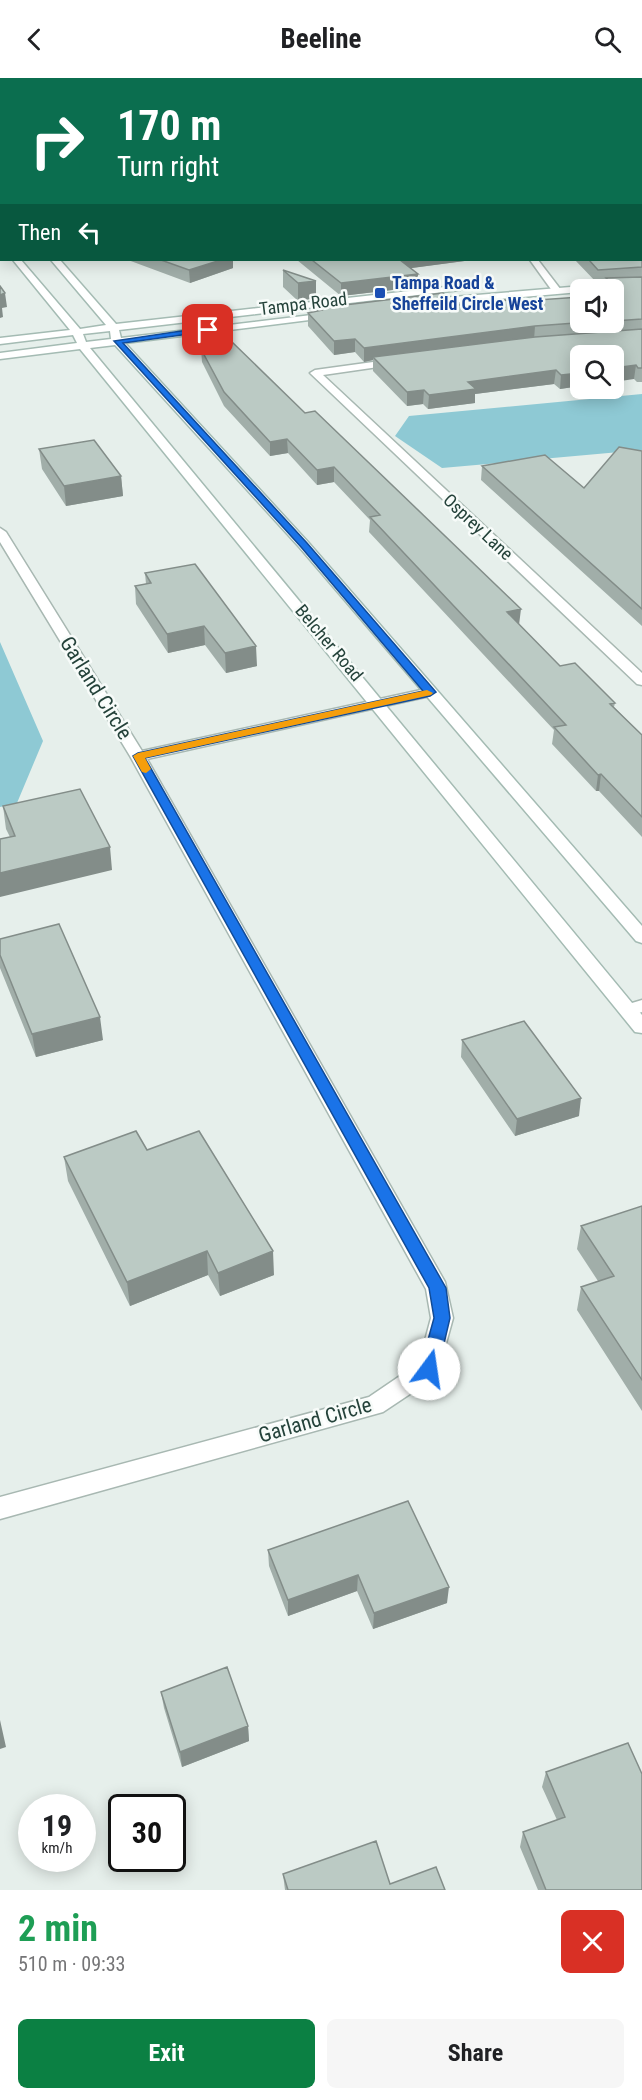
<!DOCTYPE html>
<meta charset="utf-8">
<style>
body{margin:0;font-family:"Roboto Condensed",sans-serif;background:#f6f6f6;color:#202124;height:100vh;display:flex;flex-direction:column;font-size:22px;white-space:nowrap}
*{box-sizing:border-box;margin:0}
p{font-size:20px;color:#757577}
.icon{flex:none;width:33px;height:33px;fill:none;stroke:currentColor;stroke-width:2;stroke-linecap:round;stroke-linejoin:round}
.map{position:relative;height:1812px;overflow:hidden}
.sheet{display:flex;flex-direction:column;background:#fff;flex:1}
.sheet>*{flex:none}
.banner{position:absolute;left:0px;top:0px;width:642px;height:183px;box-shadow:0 3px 15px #0003;background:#0b6e4f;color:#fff;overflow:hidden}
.buttons{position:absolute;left:570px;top:201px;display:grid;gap:12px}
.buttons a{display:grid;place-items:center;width:54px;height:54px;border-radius:9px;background:#fff;box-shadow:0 3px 15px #0003;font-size:30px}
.speed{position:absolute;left:18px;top:1716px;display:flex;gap:12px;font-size:30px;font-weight:700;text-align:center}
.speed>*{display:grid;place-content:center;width:78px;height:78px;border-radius:50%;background:#fff;box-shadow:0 3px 15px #0003;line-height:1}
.speed small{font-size:15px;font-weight:400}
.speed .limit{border:3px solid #111;border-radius:9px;background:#fff;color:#111}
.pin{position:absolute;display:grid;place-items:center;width:51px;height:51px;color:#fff;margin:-26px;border-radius:12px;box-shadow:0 3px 9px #0006}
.me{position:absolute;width:66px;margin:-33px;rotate:14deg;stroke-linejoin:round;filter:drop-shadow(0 0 4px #0008)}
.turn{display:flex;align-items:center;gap:21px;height:126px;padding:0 18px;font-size:27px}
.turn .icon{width:78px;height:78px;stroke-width:2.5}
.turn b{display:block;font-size:42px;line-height:51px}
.then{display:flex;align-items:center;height:57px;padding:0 18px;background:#0003;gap:12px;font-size:22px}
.round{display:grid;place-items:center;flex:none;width:63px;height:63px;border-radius:9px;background:#f6f6f6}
.head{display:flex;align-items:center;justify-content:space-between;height:102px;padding:0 18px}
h1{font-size:36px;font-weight:700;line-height:45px;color:#1e9e55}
.primary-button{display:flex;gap:12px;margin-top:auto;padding:12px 18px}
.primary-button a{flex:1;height:69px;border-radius:9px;background:#0b8043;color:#fff;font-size:24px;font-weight:700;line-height:69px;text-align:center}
.primary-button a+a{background:#f6f6f6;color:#202124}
header{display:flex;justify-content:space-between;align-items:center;height:78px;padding:0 18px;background:#fff;font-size:27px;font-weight:700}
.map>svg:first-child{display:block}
.water{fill:#8ec9d4}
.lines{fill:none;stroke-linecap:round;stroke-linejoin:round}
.street-casing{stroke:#a8b8b2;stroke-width:3}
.secondary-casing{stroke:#a4bbb3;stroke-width:3}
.street{fill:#fff;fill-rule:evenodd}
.secondary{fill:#fff;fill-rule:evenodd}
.wall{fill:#a1aea9}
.shaded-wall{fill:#838d89}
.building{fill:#bbcac4;stroke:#838d89;stroke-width:1.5}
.route{fill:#1a73e8;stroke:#114b97;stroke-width:1.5}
.slow{fill:#f59e0b}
.transit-dot{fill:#1a4fb4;stroke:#f7fbf9;stroke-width:2}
.labels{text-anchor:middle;stroke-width:5;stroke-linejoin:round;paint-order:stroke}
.far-transit-label{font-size:18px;font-weight:bold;fill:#164399;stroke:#f7fbf9;text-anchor:start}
.far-street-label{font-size:18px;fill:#24423a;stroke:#f7fbf9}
.street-label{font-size:21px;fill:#24423a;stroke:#f7fbf9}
</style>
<header><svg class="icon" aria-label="back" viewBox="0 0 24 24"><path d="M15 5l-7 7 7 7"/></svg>Beeline<svg class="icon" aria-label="search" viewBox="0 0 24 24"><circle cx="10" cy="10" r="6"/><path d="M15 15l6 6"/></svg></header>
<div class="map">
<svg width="642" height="1812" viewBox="0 0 642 1812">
<rect width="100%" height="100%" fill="#e6efeb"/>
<path class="water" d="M642 316V372L442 390 395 358 409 338Z
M0 564 43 663 17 725 0 729Z"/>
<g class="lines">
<defs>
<path id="street" d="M530 182H538L561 212 559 214H553Z
M395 281 399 282V286L323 297 642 595V607L637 606 310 295 315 292Z
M0 450 6 454 142 673 430 610 437 614 430 618 147 681 445 1204 453 1240 437 1298 383 1334 0 1441V1419L369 1319 419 1285 431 1240 426 1211 130 678 0 464Z
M642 922V934L628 938 622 936 619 932 622 928Z"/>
<path id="secondary" d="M0 115 2 116V122H0Z
M0 158 2 159V165L0 164Z
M13 182H21L80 251 106 247 51 182H60L116 246 463 207 465 209 460 212 119 252 121 260 336 234V238L333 239 125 265 308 464 642 848V865L636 863 300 470 115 267 90 270 642 937V955L635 954 80 271 0 281V275L77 265 73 257 0 266V260L70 252ZM110 253 111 261 86 264 83 256Z
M642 203V209L580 212V214L429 227 424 224 429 221Z"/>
</defs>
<use href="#street" class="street-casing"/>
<use href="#secondary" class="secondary-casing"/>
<use href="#street" class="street"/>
<use href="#secondary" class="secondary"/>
</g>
<path class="wall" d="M0 0 2 2V56L0 54Z
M68 0H642V45H640V2H70Z
M642 169V304H637L634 301 580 278V308L560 311 554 306 475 316V325L428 331 423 326 407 328 373 293V282L364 284 355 274 334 277 308 248V235L320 232V230L458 227 509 224 580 244H614V212H605L606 204 597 205 575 182H640Z
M128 182H233V190L190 205Z
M297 182H472L411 190 418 209 341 218Z
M283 192 316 220 298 223 283 209Z
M201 271 519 547 560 588 615 625 614 629 642 657V759L599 713H596L552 666 554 652 369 454 370 442 334 404 317 407 288 375 270 378 224 328 202 284Z
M39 371 121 398 123 418 66 428 42 391Z
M642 373V548L481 402 482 388 584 410Z
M145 495 257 588 226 595 205 567 168 575 136 526 135 508 146 506Z
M3 728 112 792 10 759 6 751Z
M0 861 103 962 36 979 0 890Z
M462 962 579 1038 515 1058 461 979Z
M147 1072 274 1197 220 1218 208 1197 130 1228 68 1103 64 1079Z
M642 1128V1333L577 1232 581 1209 598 1203 577 1171 581 1148Z
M408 1423 447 1525 373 1551 357 1513 288 1538 269 1488 268 1472Z
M161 1614 248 1648 249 1663 182 1689 164 1630Z
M546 1694 642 1812H538L520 1769 523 1754 557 1742 542 1709Z
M283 1796 390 1806 445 1812H285Z"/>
<path class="shaded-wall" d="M44 0H54L53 2H43Z
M221 182H233V190L190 205 189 192Z
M397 182H472L397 192Z
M418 196V209L341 218V205Z
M316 203V220L298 223V205Z
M5 215 7 229 2 230 3 239 0 240V217Z
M535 248 534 262 373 279V282L364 284V270Z
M355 261V274L334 277V263Z
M636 287 634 301 614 304V290Z
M556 292 554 306 475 316V325L428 331 429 317 468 304Z
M580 295V308L560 311 561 297Z
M424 312 423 326 407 328V314Z
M287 361 288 375 270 378V364Z
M334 389V404L317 407V392Z
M121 398 123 418 66 428 64 408Z
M521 531 519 547 507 534Z
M204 548 205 567 168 575 167 556Z
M256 568 257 588 226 595 225 575Z
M601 696 599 713H596L598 697Z
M110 769 112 792 0 819V795Z
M100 939 103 962 36 979 32 956Z
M581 1020 579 1038 515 1058 517 1041Z
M207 1173 208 1197 130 1228 127 1204Z
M273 1173 274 1197 220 1218 218 1195Z
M358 1497 357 1513 288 1538V1522Z
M449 1509 447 1525 373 1551 374 1535Z
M0 1642 6 1669 0 1671Z
M248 1648 249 1663 182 1689 180 1674Z"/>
<path class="building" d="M0 0H44L43 2H2V46L0 44Z
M80 0H642V7H640V2H82Z
M640 14H642V34H640Z
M640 168 642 169V189L598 192 589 182H640Z
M161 182H221L189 192Z
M312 182H400L418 196 341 205Z
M283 192 316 203 298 205Z
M642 199V241L614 243V212H618L606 200Z
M0 208 5 215 0 217Z
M443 215 458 227 507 222 509 224 580 219V244H589L535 248 364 270 355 261 334 263 308 235 322 232 320 230Z
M642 251V290H638L636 287 614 290V278H580V295L561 297 556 292 468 304 476 311 429 317 424 312 407 314 373 279 535 259Z
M231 263 305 335 315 333 521 531 507 534 560 588 575 585 615 625 610 626 642 657V739L601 696 598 697 554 649 566 647 370 439 380 437 334 389 317 392 287 361 270 364 224 314 201 271Z
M94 362 121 398 64 408 39 371Z
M619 369 642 373V531L482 388 545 377 584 410Z
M195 486 256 568 225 575 204 548 167 556 135 508 151 505 145 495Z
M80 711 110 769 0 795V761L15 758 3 728Z
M59 846 100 939 32 956 0 877V861Z
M524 943 581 1020 517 1041 462 962Z
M136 1053 147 1072 199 1053 273 1173 218 1195 207 1173 127 1204 64 1079Z
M642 1128V1302L581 1209 614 1198 581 1148Z
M408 1423 449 1509 374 1535 358 1497 288 1522 268 1472Z
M227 1589 248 1648 180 1674 161 1614Z
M628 1665 642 1696V1812H546L523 1754 565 1739 546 1694Z
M376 1763 390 1806 436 1789 445 1812H288L283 1796Z"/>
<path class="route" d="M208 249 212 252 211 253 123 265 307 465 436 614 430 618 145 680 446 1210 450 1240 438 1291 435 1296 429 1298 423 1296 420 1291 434 1240 429 1210 133 678 138 675 423 613 301 469 114 263Z"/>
<path class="slow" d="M427 612 433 615 431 617 145 680 151 691 146 695 142 694 133 678 138 675Z"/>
<rect class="transit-dot" x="374" y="209" width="12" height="12" rx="3"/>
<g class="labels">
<g class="far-transit-label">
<text x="392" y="211">Tampa Road &amp;<tspan x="392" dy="21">Sheffeild Circle West</tspan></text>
</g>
<g class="far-street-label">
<text transform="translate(303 226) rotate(-7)" y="6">Tampa Road</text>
<text transform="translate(478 449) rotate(43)" y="6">Osprey Lane</text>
<text transform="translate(329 565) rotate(50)" y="6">Belcher Road</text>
</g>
<g class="street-label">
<text transform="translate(96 610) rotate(58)" y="7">Garland Circle</text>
<text transform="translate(315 1342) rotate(-16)" y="7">Garland Circle</text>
</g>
</g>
</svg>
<div class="buttons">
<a><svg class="icon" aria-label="sound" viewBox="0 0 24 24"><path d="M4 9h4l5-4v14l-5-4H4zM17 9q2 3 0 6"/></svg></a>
<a><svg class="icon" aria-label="search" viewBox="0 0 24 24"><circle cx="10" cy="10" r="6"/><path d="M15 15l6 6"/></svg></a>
</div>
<div class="speed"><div>19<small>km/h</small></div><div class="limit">30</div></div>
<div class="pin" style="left:208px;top:252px;background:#d93025"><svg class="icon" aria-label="arrive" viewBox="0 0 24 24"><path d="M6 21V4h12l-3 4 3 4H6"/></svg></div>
<svg class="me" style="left:429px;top:1291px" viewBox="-20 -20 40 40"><circle r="19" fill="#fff"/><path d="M0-13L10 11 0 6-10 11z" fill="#1a73e8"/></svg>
<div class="banner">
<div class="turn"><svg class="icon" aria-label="right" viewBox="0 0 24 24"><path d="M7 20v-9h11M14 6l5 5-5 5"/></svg><div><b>170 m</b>Turn right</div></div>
<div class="then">Then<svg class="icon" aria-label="left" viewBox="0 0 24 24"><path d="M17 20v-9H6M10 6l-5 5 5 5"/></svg></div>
</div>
</div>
<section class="sheet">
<div class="head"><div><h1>2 min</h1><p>510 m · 09:33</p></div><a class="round" style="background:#d93025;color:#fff"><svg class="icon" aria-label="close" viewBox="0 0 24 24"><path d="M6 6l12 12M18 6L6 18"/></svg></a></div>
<div class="primary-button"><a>Exit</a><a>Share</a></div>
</section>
